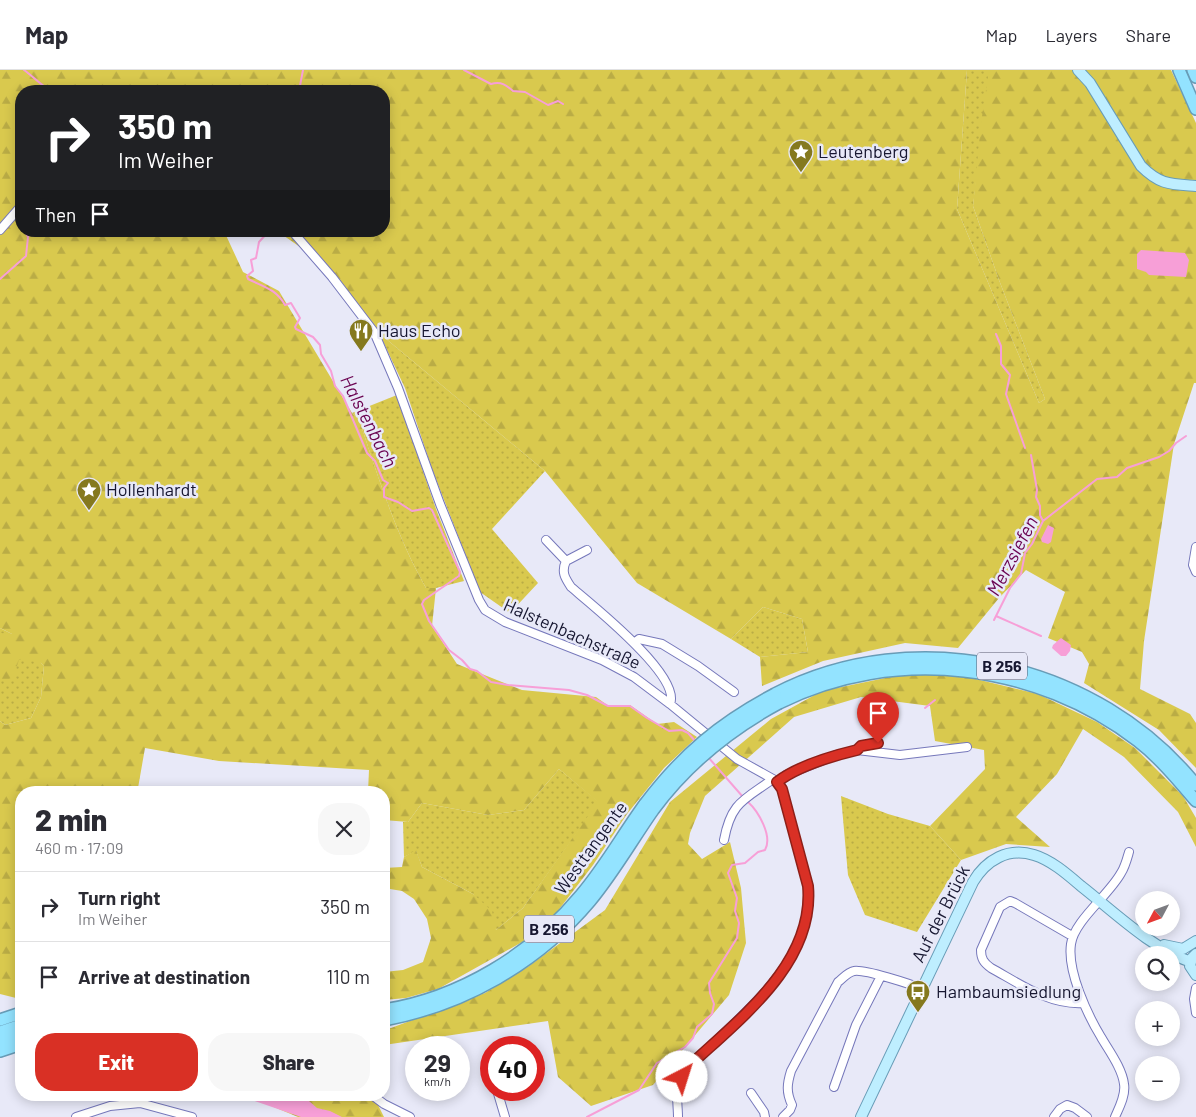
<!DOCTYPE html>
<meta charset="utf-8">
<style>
body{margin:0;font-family:Barlow,sans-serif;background:#f7f7f7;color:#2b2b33;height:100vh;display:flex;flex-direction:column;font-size:19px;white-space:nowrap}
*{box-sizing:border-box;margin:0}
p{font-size:16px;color:#7c7c81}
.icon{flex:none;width:28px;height:28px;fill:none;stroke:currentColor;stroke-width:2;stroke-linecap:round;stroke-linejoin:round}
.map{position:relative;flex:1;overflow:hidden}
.sheet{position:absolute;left:15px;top:716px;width:375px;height:315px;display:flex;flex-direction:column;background:#fff;border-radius:20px;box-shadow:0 2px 12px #0003}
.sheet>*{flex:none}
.hud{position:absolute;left:15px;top:15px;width:375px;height:152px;border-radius:20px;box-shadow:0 2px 12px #0003;background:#202124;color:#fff;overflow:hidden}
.needle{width:32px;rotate:229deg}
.tools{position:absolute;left:1135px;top:821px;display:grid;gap:10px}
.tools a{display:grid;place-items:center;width:45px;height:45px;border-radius:50%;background:#fff;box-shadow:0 2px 12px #0003;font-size:25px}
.speed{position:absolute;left:405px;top:966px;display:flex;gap:10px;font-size:25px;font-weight:700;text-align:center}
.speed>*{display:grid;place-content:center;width:65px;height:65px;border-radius:50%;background:#fff;box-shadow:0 2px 12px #0003;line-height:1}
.speed small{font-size:12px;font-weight:400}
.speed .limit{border:8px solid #d22;background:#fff;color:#111}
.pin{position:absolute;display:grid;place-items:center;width:42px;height:42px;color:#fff;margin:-51px -21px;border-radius:50% 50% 50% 0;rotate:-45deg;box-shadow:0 0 5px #0007}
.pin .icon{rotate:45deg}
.me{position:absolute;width:55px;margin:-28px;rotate:40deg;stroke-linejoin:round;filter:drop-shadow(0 0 4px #0008)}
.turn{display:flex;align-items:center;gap:18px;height:105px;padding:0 20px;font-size:22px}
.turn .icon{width:65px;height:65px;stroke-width:2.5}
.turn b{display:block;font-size:35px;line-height:42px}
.then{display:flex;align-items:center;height:48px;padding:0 20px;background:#0003;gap:10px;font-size:19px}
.round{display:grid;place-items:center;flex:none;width:52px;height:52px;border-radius:20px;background:#f7f7f7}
.overview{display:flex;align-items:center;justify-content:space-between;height:85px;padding:0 20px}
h1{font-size:30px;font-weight:800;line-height:38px}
.primary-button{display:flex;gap:10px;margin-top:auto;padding:10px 20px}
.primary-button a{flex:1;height:58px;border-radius:20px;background:#d93025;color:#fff;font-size:20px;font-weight:800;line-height:58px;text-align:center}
.primary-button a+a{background:#f7f7f7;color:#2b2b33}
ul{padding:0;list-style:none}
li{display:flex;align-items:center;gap:15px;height:70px;padding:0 20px;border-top:1px solid #e1e1e2}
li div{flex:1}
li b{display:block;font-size:19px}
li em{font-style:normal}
header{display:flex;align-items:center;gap:30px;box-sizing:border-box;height:70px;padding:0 25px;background:#fff;border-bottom:1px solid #e1e1e2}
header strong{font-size:24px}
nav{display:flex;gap:28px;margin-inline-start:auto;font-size:18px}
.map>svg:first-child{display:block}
.grass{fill:url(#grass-dots)}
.forest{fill:url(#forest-firs)}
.water{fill:#f79fd7}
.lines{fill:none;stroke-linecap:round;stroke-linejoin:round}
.stream{stroke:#f79fd7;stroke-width:2}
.minor-casing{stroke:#7678bb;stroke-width:10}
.major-casing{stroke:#689cb7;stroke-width:12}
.highway-casing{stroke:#689cb7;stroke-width:14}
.minor{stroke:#fff;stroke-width:8}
.major{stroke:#beeeff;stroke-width:10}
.highway{stroke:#93e3ff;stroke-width:11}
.highway-bridge-casing{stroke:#689cb7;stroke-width:14;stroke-linecap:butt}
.highway-bridge{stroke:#93e3ff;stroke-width:11}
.route-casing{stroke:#8d1f18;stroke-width:12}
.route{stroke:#d93025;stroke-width:9}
.labels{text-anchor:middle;stroke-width:5;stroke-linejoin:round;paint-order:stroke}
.shield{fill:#e8e9f8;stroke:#56566d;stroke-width:1}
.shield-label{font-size:16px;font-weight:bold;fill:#171731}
.poi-label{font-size:18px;fill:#171731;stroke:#e8e9f8;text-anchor:start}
.street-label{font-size:18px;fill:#171731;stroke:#e8e9f8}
.water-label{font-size:19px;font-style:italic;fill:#6a0351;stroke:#e8e9f8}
</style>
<header>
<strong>Map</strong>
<nav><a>Map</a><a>Layers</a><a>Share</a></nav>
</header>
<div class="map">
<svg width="1196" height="1047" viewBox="0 0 1196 1047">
<defs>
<pattern id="grass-dots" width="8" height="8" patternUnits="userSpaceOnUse" patternTransform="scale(1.25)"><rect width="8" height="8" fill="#d9c94e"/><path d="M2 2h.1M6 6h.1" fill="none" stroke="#baac45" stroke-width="1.8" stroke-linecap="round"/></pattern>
<pattern id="forest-firs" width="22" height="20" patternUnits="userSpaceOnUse" patternTransform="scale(1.25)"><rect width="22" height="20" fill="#d9c94e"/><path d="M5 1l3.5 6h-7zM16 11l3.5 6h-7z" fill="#baac45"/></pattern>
</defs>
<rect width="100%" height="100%" fill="#e8e9f8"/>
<path class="grass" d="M967 0H990L973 136 999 210 1045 329 1039 333 957 139Z
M379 263 545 401 492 459 538 513 510 543 480 522 432 399 405 318Z
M397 325 436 439 464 511 436 518H426C396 465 378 407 359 349L352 343Z
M763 537 802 549 808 582 760 587 731 569Z
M0 558 14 565 44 596 41 627 31 648 5 655 0 651Z
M559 699 599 732 523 838 496 860 473 824 422 797 416 781 404 787 403 752H408L422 733 488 745 524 740Z
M841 726 888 744 930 756 961 790 917 862 865 845 848 805Z"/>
<path class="forest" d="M0 0H967L957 139 1039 333 1045 329 999 210 973 136 981 53 989 0H1171L1196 53V313H1194L1174 374 1144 571 1140 619 1190 644 1196 653V698L1159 660 1084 613 1089 594 1082 582 1048 568 1065 522 1026 500 999 528 958 578 905 573 823 591 762 616 760 587 808 582 802 549 763 537 731 569 637 513 545 401 379 263 330 198 277 161H384V21H21V161H224L243 202 279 221 352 343 359 349C378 407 396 465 426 518H436L432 556 457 594 522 620 596 627 610 637 630 635 657 654 674 652 697 667 664 698 627 744 593 795 554 846 524 871 438 919 406 928 384 930V902L403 900 423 892 431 868 427 849 414 829 402 821 384 818V798L402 797 404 787 416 780 422 797 473 824 492 841 496 860 523 838 598 732 559 699 524 740 488 745 422 733 408 752 384 750V722H368L369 700 219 691 145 678 138 718 142 722H21V927L16 928 0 924V651L5 655 31 648 41 627 44 596 41 593 22 589 19 590 13 607 5 611 0 610V563L12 564 0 558Z
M951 603 1038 624 1097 652 1135 678 1183 726 1196 748V777L1178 742 1124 687 1083 659 1057 704 1016 747 1050 777 1006 774 961 790 930 756 985 699 984 680 935 671 930 636 861 627 794 647 705 726 690 763 688 774 702 789 730 772 741 818 746 873 729 925 653 1015 591 1036 558 1007 548 951 384 975V959L391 958 485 923 529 896 605 840 670 732 771 649 822 621 900 605Z
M245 1025H373L384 1047H298Z"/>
<path class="water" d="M1141 180 1185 183 1189 190 1186 207 1149 205 1146 202 1137 199V184Z
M1048 455 1054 458 1051 472 1048 474 1042 472 1041 469Z
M1061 568 1071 575 1070 581 1066 586H1061L1052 578 1053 575Z
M237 1025H275L283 1027 290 1025 309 1031 317 1038 330 1041 342 1047H301Z"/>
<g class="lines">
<path class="stream" d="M24 0C34 7 41 16 52 21
M464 0 491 14C501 11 506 15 513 21L525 22 548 35 558 31 563 34
M299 21 303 0
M269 161 259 172 256 188 251 190 253 201 247 206 248 209C264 217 276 219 285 235L291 233 300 248 295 257 296 259 313 267 320 275 321 284 331 301 335 316 343 326 367 383 375 391 383 410 388 413 384 418V427L398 432 412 441 429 438 432 440 460 502 459 506 424 530 422 534 429 551 449 580 462 590 470 599 477 601 491 612 508 615 569 620 587 625 608 636H630L647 648 669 661 682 660 688 663 696 672
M0 209 26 186 28 167 25 161
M996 264 1001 276V294L1010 305 1006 324 1025 378
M1031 385 1037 420 1036 427 1040 436V445L1043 451
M996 546 1041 566
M994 550 1010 518 1021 504 1025 483 1032 474 1043 451 1097 409 1117 407 1127 398 1159 387 1169 381 1176 373 1186 366
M925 638 935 630
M708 687 743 727
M587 1047 639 1020 657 993 685 977 693 968 697 957 712 944 714 934 710 923 709 913 737 868 739 853 735 841 737 828 728 803 732 795 745 793 758 782 765 780C773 766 758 741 748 732"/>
<defs>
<path id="minor" d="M0 160 21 136
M292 161 332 207 374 262 398 318 440 434 479 530 485 540 505 552 602 590 634 607 670 634 737 689 773 709 782 719 808 816C814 884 758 930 714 973 700 986 684 998 678 1017 676 1025 678 1038 678 1047
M546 470 566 491C561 502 565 508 571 517 592 535 682 606 670 634
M1196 477 1193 495 1196 502
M566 491 587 480
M634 573 639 569 662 574 698 596 734 622
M857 680 861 676 878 673
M777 712 786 705 836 685 857 680 900 685 967 677
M724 770C731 732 744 730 773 709
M1072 866 1015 833 1010 831 1000 837 981 880C981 889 984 893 991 898 1020 914 1049 935 1083 933
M1196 918 1194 929 1196 943
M490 1001 491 1005
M834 1017 856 955 881 906
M497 1020 505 1047
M751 1023 764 1042 765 1047
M372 1025 384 1034 410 1047
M76 1047 110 1036 140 1033 192 1047
M783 1047 790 1040 792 1035C786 1022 787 1014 791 1001L838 912C843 908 848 902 854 901 864 899 911 914 922 919
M1054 1047 1060 1039 1067 1035 1075 1038 1087 1047
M1115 1047C1119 1038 1126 1025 1124 1014 1122 998 1109 981 1101 967 1087 944 1067 901 1071 874 1074 851 1109 825 1121 803 1125 797 1127 789 1129 782"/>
<path id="major" d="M1078 0 1090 13 1141 96C1160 115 1170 114 1196 116
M1164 875 1183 879 1196 871
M1196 884 1192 888 1190 896 1196 905
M861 1047 973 812C986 790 1008 777 1034 785 1051 790 1067 804 1081 816 1113 841 1152 879 1191 892"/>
<path id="highway" d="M1179 0 1196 39
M1193 0 1196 7
M775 624C915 551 1098 593 1196 715
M779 633C895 575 1037 593 1138 671 1160 688 1178 710 1196 731
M384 940C460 928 532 884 581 825 605 797 623 764 645 734
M0 950 21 943
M384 950C464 935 538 893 590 831 614 802 632 770 653 740
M0 962 21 955
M0 971 21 964
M0 981 21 974"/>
</defs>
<use href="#minor" class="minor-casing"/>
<use href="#major" class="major-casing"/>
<use href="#highway" class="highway-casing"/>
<use href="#minor" class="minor"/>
<use href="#major" class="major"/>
<use href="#highway" class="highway"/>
<defs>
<path id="highway-bridge" d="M645 734C683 684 720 653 775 624
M653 740C687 694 729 660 779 633"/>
</defs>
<use href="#highway-bridge" class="highway-bridge-casing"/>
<use href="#highway-bridge" class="highway-bridge"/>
</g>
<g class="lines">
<defs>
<path id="route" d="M682 1007 687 998C738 950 815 894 808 816L782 719 777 712C798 696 832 686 857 680L861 676 878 673"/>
</defs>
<use href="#route" class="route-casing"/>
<use href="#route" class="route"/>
</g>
<defs>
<symbol id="sight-pin" viewBox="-11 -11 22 30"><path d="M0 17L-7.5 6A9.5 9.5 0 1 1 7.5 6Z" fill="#85791e" stroke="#e8e9f8"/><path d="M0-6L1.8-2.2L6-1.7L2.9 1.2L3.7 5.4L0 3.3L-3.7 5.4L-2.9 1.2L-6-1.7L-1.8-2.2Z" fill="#fff"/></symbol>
<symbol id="restaurant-pin" viewBox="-11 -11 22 30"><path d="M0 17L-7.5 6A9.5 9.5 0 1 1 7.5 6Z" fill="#85791e" stroke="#e8e9f8"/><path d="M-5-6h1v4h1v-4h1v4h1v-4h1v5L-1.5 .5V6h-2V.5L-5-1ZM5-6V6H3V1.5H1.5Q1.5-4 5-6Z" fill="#fff"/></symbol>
<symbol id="bus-pin" viewBox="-11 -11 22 30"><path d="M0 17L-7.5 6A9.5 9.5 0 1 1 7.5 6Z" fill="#85791e" stroke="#e8e9f8"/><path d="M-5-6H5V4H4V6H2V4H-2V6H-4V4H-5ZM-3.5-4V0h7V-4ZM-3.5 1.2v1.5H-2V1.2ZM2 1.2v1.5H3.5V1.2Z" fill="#fff"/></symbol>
</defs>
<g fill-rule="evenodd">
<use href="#sight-pin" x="787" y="68" width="28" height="38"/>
<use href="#restaurant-pin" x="347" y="247" width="28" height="38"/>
<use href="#sight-pin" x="75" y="406" width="28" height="38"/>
<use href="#bus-pin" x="904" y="908" width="28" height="38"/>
</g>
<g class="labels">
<g class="shield">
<rect x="977" y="582.5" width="50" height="27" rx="4"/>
<rect x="524" y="845.5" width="50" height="27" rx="4"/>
</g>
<g class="shield-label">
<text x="1002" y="602">B 256</text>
<text x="549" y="865">B 256</text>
</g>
<g class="poi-label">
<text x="818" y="88">Leutenberg</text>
<text x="378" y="267">Haus Echo</text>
<text x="106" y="426">Hollenhardt</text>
<text x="936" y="928">Hambaumsiedlung</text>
</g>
<g class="street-label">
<text transform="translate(572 564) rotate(24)" y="6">Halstenbachstraße</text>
<text transform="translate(591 778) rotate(-54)" y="6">Westtangente</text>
<text transform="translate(941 844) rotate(-63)" y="6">Auf der Brück</text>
</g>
<g class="water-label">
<text transform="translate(369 351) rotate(63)" y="7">Halstenbach</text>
<text transform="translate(1012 486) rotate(-62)" y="7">Merzsiefen</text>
</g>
</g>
</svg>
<div class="tools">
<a><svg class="needle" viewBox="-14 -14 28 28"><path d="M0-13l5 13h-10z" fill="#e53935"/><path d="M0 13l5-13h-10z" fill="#7c7c81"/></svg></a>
<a><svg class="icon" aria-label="search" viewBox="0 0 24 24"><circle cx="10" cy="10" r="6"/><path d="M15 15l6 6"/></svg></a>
<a>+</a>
<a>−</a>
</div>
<div class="speed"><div>29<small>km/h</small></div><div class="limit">40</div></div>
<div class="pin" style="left:878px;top:673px;background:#d93025"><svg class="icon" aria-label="arrive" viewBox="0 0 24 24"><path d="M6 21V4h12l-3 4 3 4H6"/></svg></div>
<svg class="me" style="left:682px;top:1007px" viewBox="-20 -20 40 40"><circle r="19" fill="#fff"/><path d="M0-13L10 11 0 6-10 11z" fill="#d93025"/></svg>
<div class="hud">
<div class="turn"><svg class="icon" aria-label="right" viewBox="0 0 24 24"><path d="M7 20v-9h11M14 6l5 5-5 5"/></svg><div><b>350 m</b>Im Weiher</div></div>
<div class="then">Then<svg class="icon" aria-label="arrive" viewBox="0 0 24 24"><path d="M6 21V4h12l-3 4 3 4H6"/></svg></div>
</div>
<section class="sheet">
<div class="overview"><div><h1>2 min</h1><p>460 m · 17:09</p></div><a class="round"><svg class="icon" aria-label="close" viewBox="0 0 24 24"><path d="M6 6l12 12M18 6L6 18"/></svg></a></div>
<ul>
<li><svg class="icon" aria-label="right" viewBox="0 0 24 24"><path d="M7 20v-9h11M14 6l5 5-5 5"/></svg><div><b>Turn right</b><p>Im Weiher</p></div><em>350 m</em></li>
<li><svg class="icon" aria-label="arrive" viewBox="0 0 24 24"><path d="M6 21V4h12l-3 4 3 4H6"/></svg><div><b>Arrive at destination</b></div><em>110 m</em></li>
</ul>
<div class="primary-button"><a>Exit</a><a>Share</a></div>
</section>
</div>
